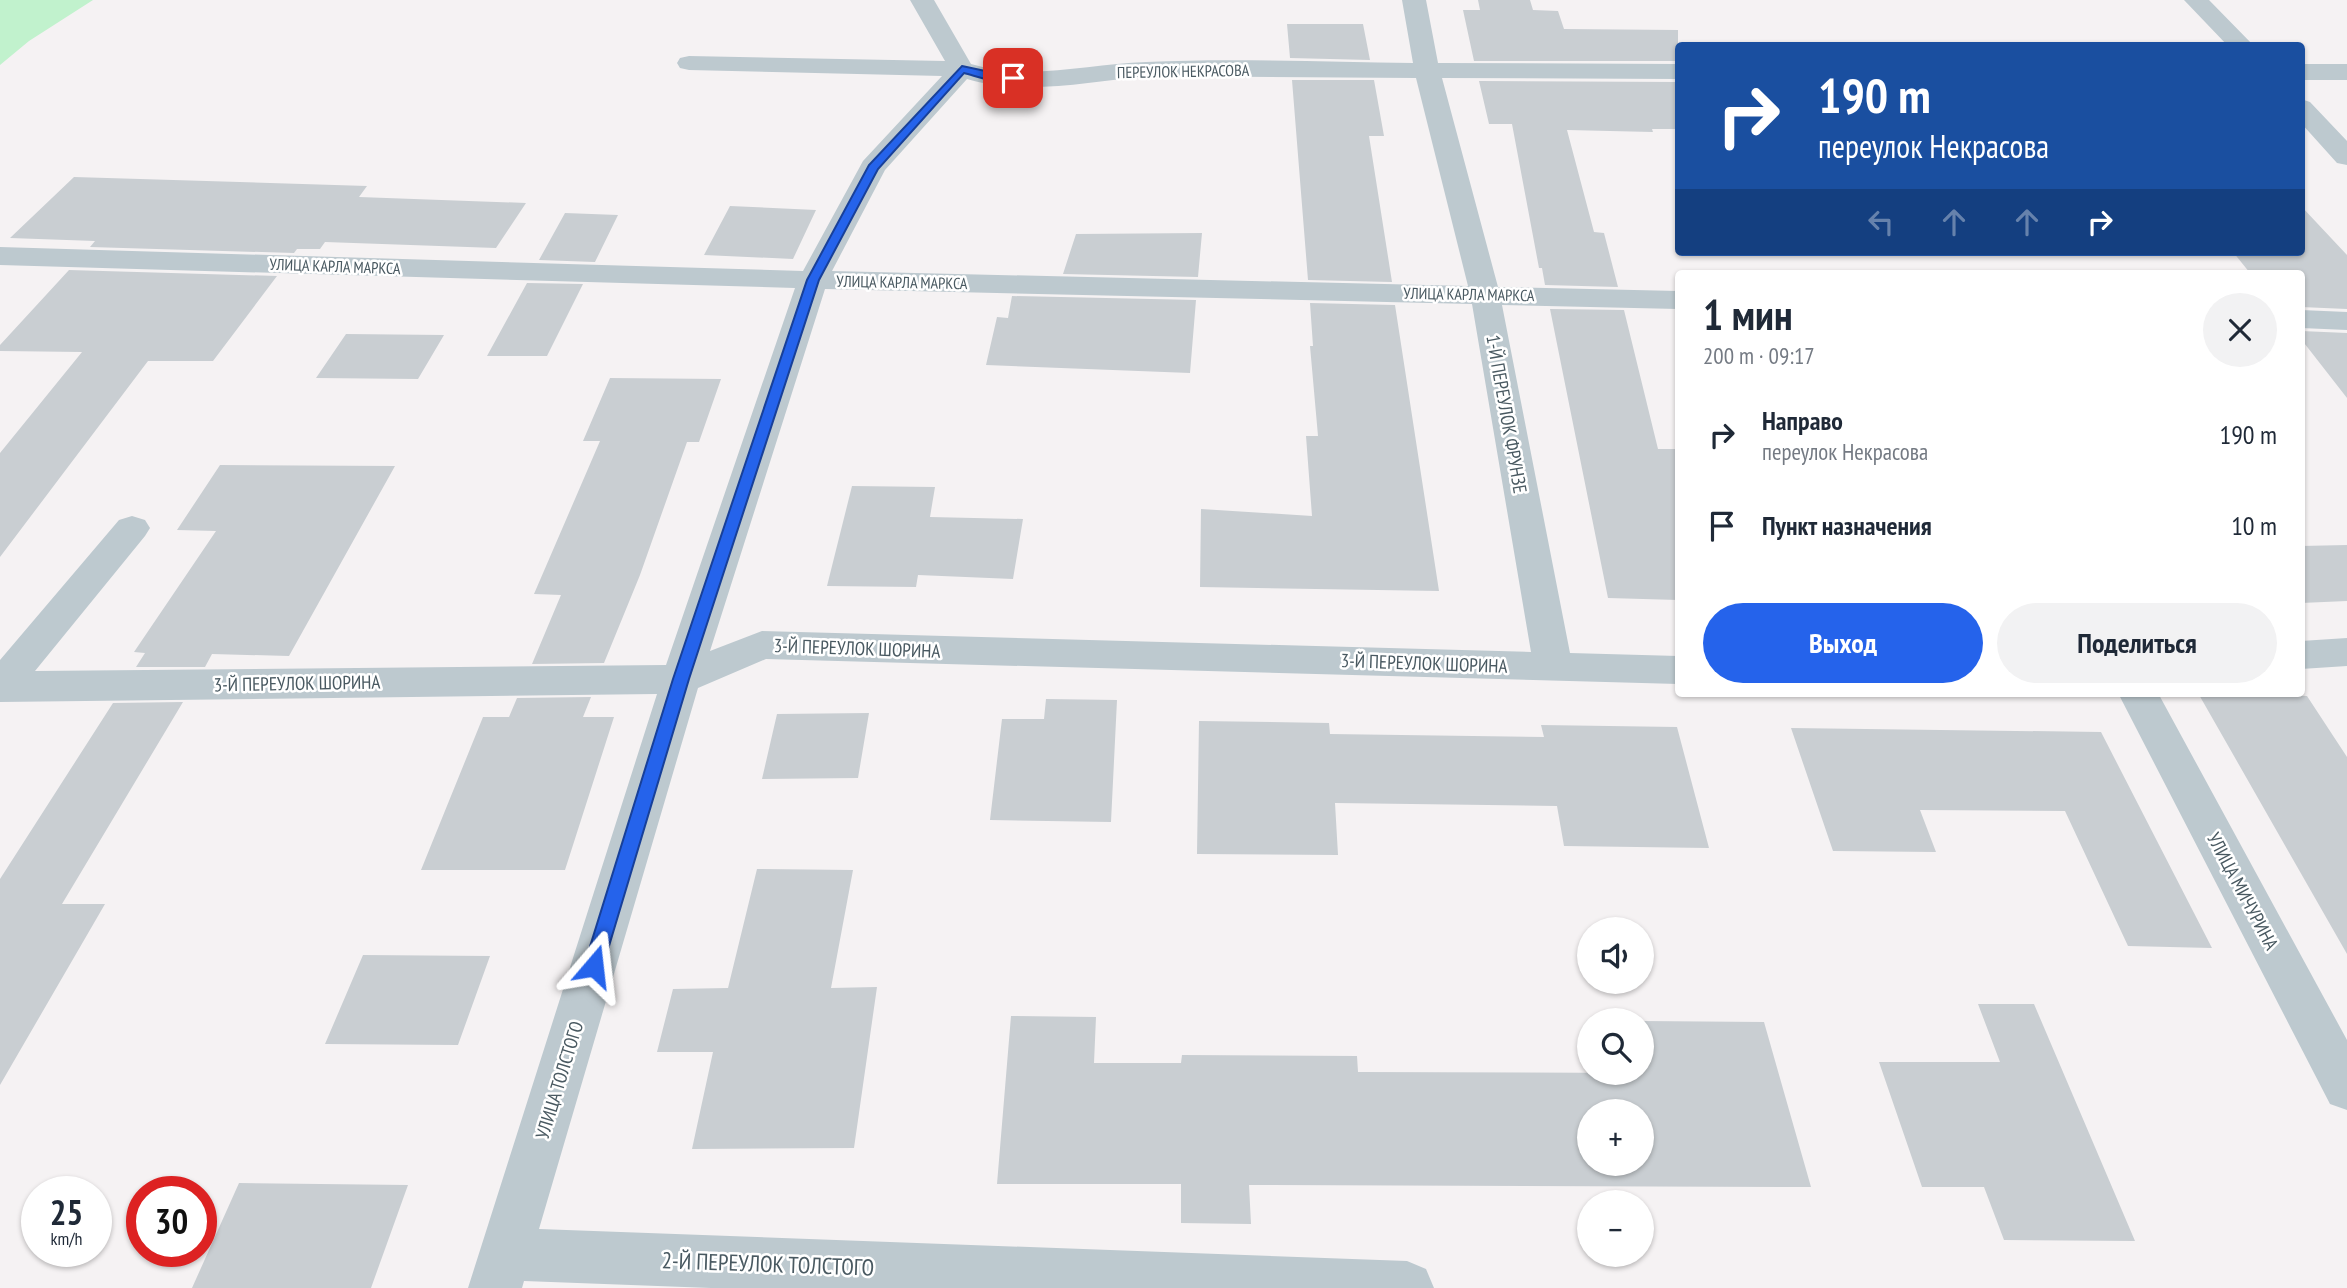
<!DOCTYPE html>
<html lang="ru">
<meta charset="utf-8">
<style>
body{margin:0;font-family:"PT Sans Narrow",sans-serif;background:#f2f2f3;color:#1f2937;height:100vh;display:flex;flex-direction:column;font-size:26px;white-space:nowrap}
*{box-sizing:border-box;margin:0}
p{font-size:23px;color:#747a83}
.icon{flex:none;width:38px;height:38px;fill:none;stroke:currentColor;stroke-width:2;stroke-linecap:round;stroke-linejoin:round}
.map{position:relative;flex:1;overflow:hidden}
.details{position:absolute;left:1675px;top:270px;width:630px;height:427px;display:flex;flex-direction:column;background:#fff;border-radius:7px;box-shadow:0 2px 5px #0004}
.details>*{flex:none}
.guide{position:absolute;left:1675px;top:42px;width:630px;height:214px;border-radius:7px;box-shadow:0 2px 5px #0004;background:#1a4fa0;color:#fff;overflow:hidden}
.controls{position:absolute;left:1577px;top:917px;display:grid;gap:14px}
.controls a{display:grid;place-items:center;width:77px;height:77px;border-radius:50%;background:#fff;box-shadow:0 2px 5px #0004;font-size:35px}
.speed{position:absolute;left:21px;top:1176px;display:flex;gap:14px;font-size:35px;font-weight:700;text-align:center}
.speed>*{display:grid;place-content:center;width:91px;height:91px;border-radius:50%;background:#fff;box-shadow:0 2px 5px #0004;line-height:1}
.speed small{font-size:18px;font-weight:400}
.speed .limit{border:10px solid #d22;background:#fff;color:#111}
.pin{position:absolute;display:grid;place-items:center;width:60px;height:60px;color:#fff;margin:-30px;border-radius:14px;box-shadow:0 4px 10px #0006}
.me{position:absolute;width:77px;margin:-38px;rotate:17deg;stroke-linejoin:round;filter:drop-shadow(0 0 5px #0008)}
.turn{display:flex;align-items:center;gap:24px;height:147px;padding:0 28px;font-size:32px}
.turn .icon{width:91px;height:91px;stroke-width:2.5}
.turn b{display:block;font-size:49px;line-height:60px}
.lanes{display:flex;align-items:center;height:66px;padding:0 28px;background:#0003;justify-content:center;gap:35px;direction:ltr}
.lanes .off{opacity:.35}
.round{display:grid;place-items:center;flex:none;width:74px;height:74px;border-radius:37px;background:#f2f2f3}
.headline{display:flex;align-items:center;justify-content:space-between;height:119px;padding:0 28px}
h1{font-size:42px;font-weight:600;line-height:52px}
.action{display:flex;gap:14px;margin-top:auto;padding:14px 28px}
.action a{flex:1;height:80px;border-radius:42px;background:#2563eb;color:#fff;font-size:28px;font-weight:600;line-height:80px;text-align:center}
.action a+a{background:#f2f2f3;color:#1f2937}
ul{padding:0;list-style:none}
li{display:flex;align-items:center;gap:21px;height:91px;padding:0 28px}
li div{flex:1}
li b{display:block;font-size:26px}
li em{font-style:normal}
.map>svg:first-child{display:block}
.green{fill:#c1f2cd}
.building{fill:#c9ced2;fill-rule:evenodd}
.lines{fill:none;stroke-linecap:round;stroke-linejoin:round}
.minor{fill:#bdc9cf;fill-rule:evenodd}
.route{fill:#2563eb;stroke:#184099;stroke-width:2}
.labels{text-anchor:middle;stroke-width:5;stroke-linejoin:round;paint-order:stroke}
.far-street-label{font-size:16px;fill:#495961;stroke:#fff}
.street-label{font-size:19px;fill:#495961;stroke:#fff}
.near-street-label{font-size:23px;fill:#495961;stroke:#fff}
</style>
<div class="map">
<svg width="2347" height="1288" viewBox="0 0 2347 1288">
<rect width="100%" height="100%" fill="#f5f2f3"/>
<path class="green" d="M0 0H93L29 41 0 65Z"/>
<path class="building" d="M1478 0H1530L1533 10 1558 11 1564 29 1678 30V61H1474L1463 10H1480Z
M1287 24H1363L1370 60 1290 58Z
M1292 80H1374L1384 136H1369L1392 282 1308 280Z
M1479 81 1678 82V129H1652L1653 132 1567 130 1594 232 1604 233 1618 287 1545 285 1542 268H1539L1512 124H1489Z
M74 177 367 186 359 197 526 203 496 248 325 242 320 249H297L294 253 90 247 95 241 10 238Z
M730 206 816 210 793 259 704 255Z
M2301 206 2347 255V309L2301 307V273H2250L2233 252H2301Z
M565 213 618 215 595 262 539 260Z
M1202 233 1198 277 1063 274 1076 234Z
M69 270 277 276 213 361H148L0 557V453L82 352 0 351V345Z
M527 283 583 284 547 356H487Z
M1012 296 1196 300 1190 373 986 365 997 317 1008 318Z
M1310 303 1395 305 1439 591 1200 587 1201 509 1312 516 1306 436H1318L1310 346H1313Z
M1550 309 1624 310 1658 449H1678V600L1608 598Z
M2301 331 2347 333V398L2301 339Z
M346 334 444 335 418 379 316 378Z
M610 378 721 379 699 442H687L640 575 604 663 532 664 561 595 534 594 600 441H583Z
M220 465 395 466 289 656 212 654 205 667H136L145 653 134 652 216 531 177 530Z
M852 486 935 487 930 517 1023 519 1013 579 918 575 916 587 827 586Z
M2347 545V601L2301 603V546Z
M2198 693 2307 696 2347 757V954Z
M591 697 583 717H614L565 870H421L483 717H509L517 698Z
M1046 699 1117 700 1111 822 990 820 1002 719H1044Z
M183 702 62 904H105L0 1085V879L113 703Z
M869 713 858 778 762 779 777 714Z
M1199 721 1329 723 1330 734 1544 737 1541 725 1677 727 1709 848 1564 846 1557 806 1335 803 1338 855 1197 854Z
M1791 728 2101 732 2212 948 2128 946 2065 811 1920 810 1936 852 1833 851Z
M757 869 853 870 831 988 877 987 854 1148 692 1149 713 1052H657L673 989 728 988Z
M363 955 490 956 458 1045 325 1044Z
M1978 1004H2034L2135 1241 2004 1240 1984 1187H1922L1879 1062H2000Z
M1011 1016 1096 1017 1094 1063H1181L1182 1055 1357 1056 1358 1072 1642 1073V1021L1764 1022 1811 1187 1249 1185 1251 1224 1181 1223V1184H997ZM1589 1111H1642V1164H1589Z
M239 1183 408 1185 371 1288H192Z"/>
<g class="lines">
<path class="minor" d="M910 0H934L971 64C1028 81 1089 64 1146 62 1235 58 1325 62 1413 63L1402 0H1426L1438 63 1678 64V79L1442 78 1498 287 1678 291V309L1502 305 1570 653 1678 656V684L766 659 698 688 539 1229 1407 1261 1426 1269 1434 1288H711L524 1281 522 1288H468L657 694 0 702V660L119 520 132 516 145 520 150 528 145 536 35 671 666 665 795 288 0 265V247L803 271 863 161 942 76 689 70 680 68 677 63 680 58 689 56 945 61ZM1146 76 1416 78 1468 286 832 271 885 170 967 79C1023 96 1088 82 1146 76ZM825 289 1472 304 1531 652 762 631 710 651Z
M2184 0H2209L2254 46H2228Z
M2301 64H2347V80H2301Z
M2301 99 2310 102 2347 141V165L2337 163 2301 123Z
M2301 310 2347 312V330L2301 328Z
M2347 638V666L2301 669V641Z
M2118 693H2158L2347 1040V1110L2330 1104Z"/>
</g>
<path class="route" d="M962 66 1018 78C1004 87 980 77 964 73L878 169 819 280 689 679 603 966 601 972 594 975 587 972 584 966 673 679 807 280 869 165Z"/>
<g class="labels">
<g class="far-street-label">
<text transform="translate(1183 71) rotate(-1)" y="6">ПЕРЕУЛОК НЕКРАСОВА</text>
<text transform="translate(335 266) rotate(2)" y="6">УЛИЦА КАРЛА МАРКСА</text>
<text transform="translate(902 282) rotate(1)" y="6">УЛИЦА КАРЛА МАРКСА</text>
<text transform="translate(1469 294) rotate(1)" y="6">УЛИЦА КАРЛА МАРКСА</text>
</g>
<g class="street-label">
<text transform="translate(1507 414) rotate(80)" y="7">1-Й ПЕРЕУЛОК ФРУНЗЕ</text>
<text transform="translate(857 648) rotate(2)" y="7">3-Й ПЕРЕУЛОК ШОРИНА</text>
<text transform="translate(1424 663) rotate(2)" y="7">3-Й ПЕРЕУЛОК ШОРИНА</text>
<text transform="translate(297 683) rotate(-1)" y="7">3-Й ПЕРЕУЛОК ШОРИНА</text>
<text transform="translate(2243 891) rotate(62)" y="7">УЛИЦА МИЧУРИНА</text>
<text transform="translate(559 1080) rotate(-73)" y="7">УЛИЦА ТОЛСТОГО</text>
</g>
<g class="near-street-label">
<text transform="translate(768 1264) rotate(2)" y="8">2-Й ПЕРЕУЛОК ТОЛСТОГО</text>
</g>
</g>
</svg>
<div class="controls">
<a><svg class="icon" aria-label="sound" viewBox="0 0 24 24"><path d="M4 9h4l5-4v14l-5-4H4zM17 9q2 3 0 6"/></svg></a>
<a><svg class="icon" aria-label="search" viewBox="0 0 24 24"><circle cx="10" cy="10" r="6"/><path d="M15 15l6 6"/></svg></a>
<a>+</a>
<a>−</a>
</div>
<div class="speed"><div>25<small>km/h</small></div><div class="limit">30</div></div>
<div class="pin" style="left:1013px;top:78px;background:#d93025"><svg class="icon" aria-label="arrive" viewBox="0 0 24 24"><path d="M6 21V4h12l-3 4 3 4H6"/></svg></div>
<svg class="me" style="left:594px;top:966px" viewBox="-20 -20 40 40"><path d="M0-17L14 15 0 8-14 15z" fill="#2563eb" stroke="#fff" stroke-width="4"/></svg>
<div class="guide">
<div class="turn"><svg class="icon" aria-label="right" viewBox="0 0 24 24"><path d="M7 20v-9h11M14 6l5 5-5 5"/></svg><div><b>190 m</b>переулок Некрасова</div></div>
<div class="lanes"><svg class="icon off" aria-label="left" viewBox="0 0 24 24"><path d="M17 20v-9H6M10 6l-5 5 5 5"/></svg><svg class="icon off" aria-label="ahead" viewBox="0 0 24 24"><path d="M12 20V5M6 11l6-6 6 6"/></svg><svg class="icon off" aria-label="ahead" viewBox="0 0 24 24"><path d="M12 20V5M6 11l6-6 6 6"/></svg><svg class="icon" aria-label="right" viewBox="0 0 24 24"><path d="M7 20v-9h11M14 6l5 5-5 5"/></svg></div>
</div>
<section class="details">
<div class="headline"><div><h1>1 мин</h1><p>200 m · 09:17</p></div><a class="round"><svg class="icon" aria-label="close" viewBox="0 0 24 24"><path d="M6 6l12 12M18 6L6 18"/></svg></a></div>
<ul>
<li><svg class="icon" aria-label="right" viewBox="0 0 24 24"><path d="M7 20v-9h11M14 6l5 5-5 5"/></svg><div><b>Направо</b><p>переулок Некрасова</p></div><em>190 m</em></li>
<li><svg class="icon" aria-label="arrive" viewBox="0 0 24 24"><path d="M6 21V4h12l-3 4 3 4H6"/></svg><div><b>Пункт назначения</b></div><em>10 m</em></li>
</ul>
<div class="action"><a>Выход</a><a>Поделиться</a></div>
</section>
</div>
